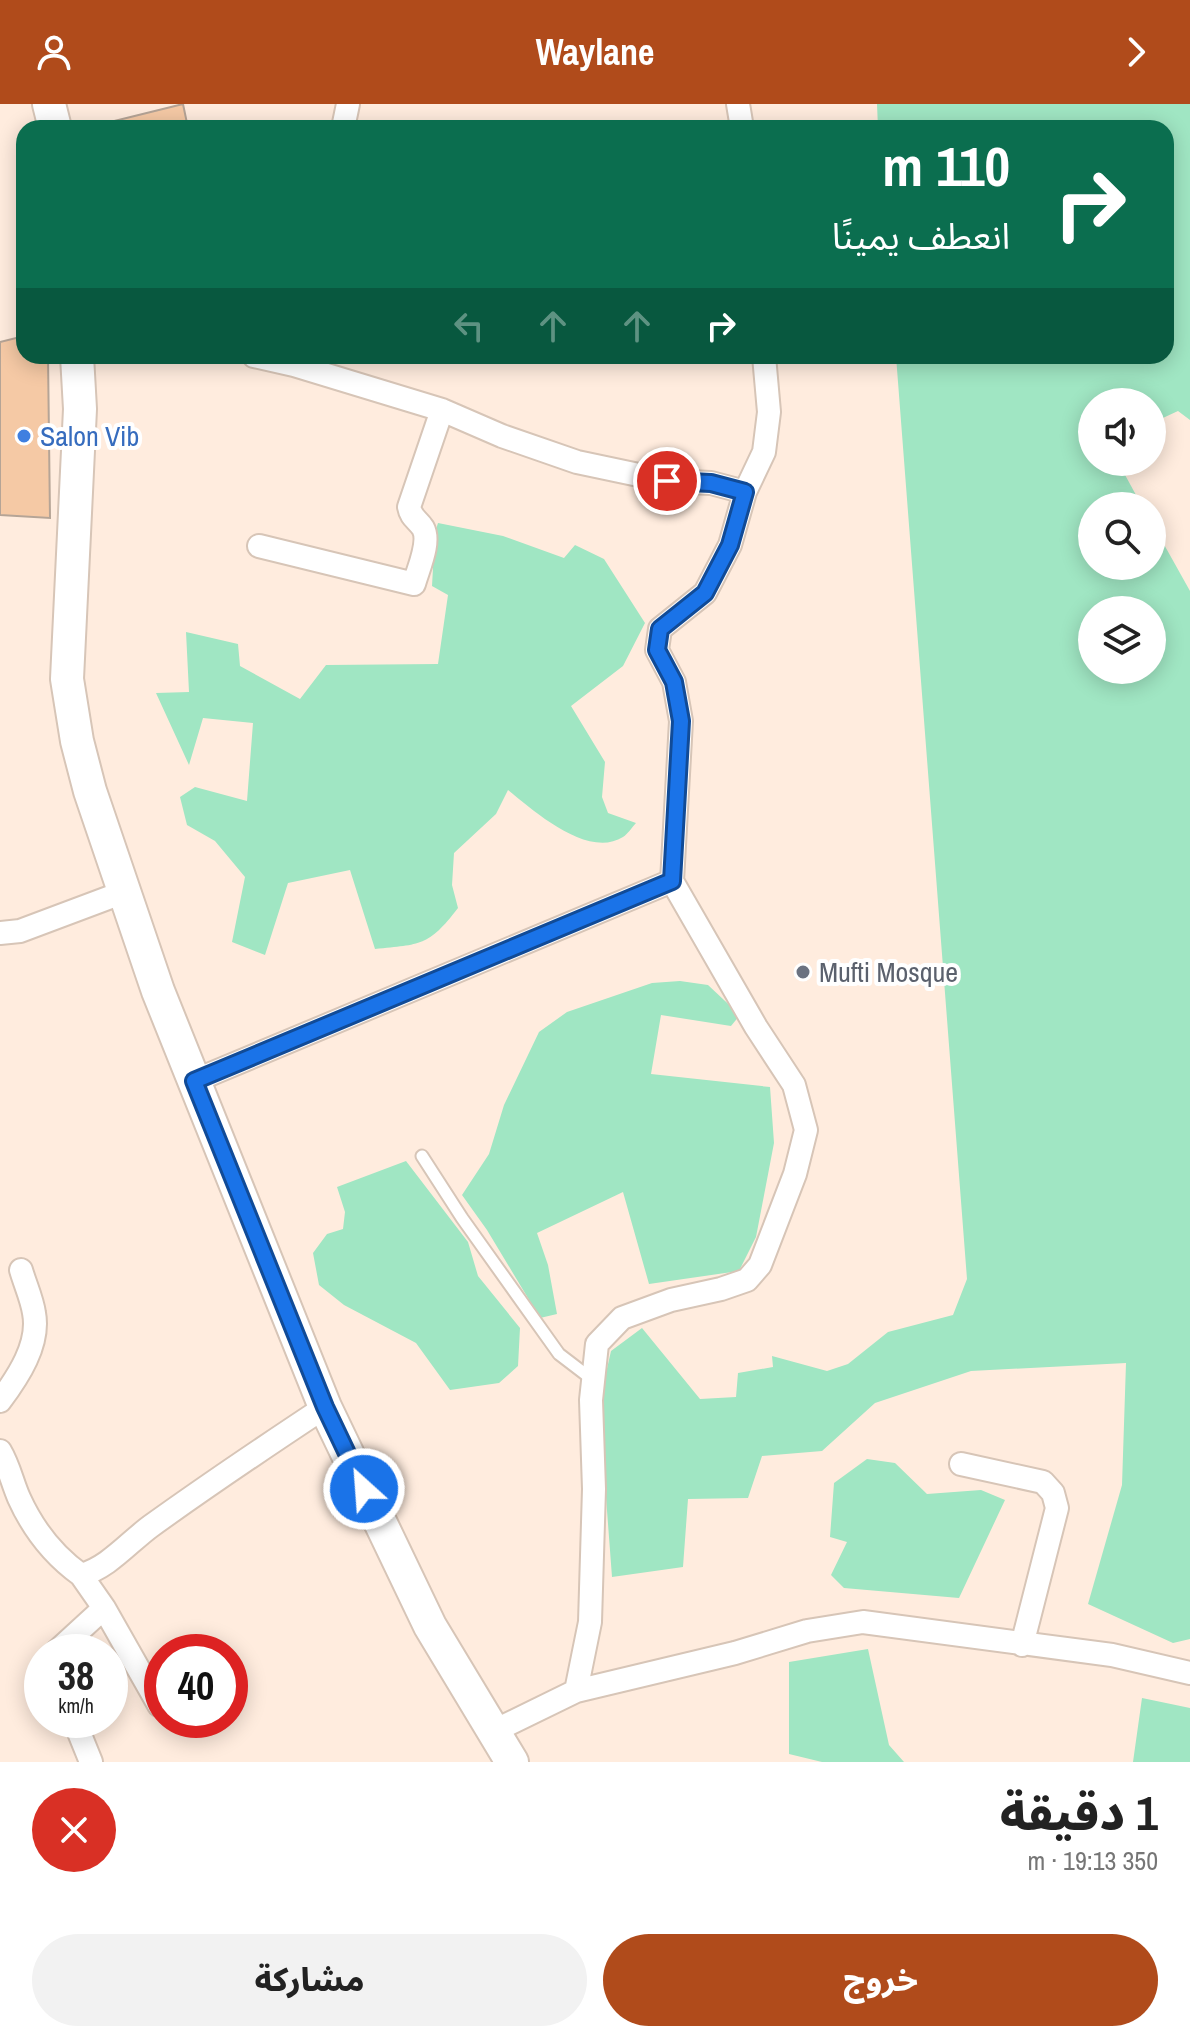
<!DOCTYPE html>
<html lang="ar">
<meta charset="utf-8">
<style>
body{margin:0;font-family:"Archivo Narrow","Noto Sans Arabic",sans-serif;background:#f2f2f2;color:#222;direction:rtl;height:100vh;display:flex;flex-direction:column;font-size:30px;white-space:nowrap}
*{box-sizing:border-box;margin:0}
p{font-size:26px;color:#767676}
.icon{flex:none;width:44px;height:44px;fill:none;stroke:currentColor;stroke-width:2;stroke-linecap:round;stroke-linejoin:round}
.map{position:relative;height:1658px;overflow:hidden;direction:ltr}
.sheet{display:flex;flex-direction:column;background:#fff;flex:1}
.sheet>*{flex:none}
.banner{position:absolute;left:16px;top:16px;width:1158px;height:244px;border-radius:24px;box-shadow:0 4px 20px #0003;direction:rtl;background:#0b6e4f;color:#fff;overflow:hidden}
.controls{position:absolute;left:1078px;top:284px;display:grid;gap:16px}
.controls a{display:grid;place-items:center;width:88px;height:88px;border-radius:50%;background:#fff;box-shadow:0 4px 20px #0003;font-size:40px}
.speed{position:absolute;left:24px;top:1530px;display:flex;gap:16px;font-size:40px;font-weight:700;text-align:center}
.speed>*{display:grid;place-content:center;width:104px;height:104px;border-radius:50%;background:#fff;box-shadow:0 4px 20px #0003;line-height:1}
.speed small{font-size:20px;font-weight:400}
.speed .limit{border:12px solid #d22;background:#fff;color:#111}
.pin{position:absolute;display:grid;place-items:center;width:68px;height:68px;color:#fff;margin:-34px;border:4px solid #fff;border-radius:50%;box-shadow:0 2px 8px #0007}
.me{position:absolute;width:88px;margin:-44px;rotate:334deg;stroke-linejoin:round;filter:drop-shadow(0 0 6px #0008)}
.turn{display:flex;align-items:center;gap:28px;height:168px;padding:0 32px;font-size:36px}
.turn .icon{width:104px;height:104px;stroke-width:2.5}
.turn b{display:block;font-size:56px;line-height:68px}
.lanes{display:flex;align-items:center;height:76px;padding:0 32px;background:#0003;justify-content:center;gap:40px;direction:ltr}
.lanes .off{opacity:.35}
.round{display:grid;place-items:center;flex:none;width:84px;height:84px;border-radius:42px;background:#f2f2f2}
.headline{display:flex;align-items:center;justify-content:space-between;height:136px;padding:0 32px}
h1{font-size:48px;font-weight:800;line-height:60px}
.action{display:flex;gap:16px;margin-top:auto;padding:16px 32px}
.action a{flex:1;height:92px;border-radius:48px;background:#b04b1b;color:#fff;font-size:32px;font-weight:800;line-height:92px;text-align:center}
.action a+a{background:#f2f2f2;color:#222}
header{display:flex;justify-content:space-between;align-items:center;height:104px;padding:0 32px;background:#b04b1b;color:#fff;font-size:36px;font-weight:800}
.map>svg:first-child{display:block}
.green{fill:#a0e6c3;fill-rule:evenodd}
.building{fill:#f5c9a5;stroke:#b5a496;stroke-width:2}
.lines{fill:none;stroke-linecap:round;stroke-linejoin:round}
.lane-casing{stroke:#d7c5b7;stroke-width:15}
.street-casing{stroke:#d7c5b7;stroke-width:26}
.secondary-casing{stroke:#d7c5b7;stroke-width:36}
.lane{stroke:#fff;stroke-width:11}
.street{stroke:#fff;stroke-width:22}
.secondary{stroke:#fff;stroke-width:32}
.route-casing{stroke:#114b97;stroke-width:20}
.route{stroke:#1a73e8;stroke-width:14}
.shop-dot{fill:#3f7fe0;stroke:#fff;stroke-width:3}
.worship-dot{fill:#6b7280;stroke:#fff;stroke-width:3}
.labels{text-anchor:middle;stroke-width:8;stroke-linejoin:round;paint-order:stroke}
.shop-label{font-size:28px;fill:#366cbe;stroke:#fff;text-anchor:start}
.worship-label{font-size:28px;fill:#5b616d;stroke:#fff;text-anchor:start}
</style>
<header><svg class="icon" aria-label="forward" viewBox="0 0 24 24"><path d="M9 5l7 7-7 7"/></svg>Waylane<svg class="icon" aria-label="person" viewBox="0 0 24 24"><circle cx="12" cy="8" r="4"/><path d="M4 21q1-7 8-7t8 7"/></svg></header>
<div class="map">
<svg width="1190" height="1658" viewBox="0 0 1190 1658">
<rect width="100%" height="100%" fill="#ffecde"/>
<path class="green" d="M877 0H1190V316L1178 307 1152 319V298H1092V358H1118L1142 402H1092V462H1152V419L1190 487V1535L1173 1539 1088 1500 1122 1381 1126 1259 971 1267 875 1299 822 1347 762 1352 748 1394 688 1395 683 1463 612 1473 599 1300 611 1247 642 1224 700 1295 736 1293 738 1269 773 1263 772 1252 827 1267 848 1260 888 1228 953 1211 967 1175 896 252H1166V24H878ZM1092 506H1152V566H1092Z
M438 419 503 432 564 454 575 441 604 455 645 519 623 562 571 602 605 658 602 693 608 709 636 719C632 723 628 730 623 733 588 755 535 708 508 686L496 710 454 749 452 781 458 804C428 843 421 840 375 845L350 766 288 779 265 851 232 838 245 773 215 737 187 721 180 693 195 683 247 697 253 619 203 614 189 661 156 589 189 588 186 528 238 540 240 562 300 595 326 561 438 560 448 491 432 482 433 464 425 459Z
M680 877 708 881 740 911 731 922 661 911 651 970 770 983 774 1039 756 1133 739 1167 649 1180 623 1088 537 1129 548 1161 557 1210 540 1214 487 1126 462 1091 489 1050 504 1001 539 928 567 908 652 879Z
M406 1057 468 1138 478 1172 520 1224 518 1262 499 1279 450 1286 416 1239 344 1201 319 1181 313 1149 327 1130 343 1125 345 1108 337 1083Z
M867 1355 895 1359 927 1390 981 1386 1005 1396 959 1494 844 1484 831 1471 847 1438 830 1433 834 1379Z
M868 1545 889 1641 904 1658H822L789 1650V1558Z
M1142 1594 1190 1604V1658H1133Z"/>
<path class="building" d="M183 0 188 24H86Z
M24 232V252H48L50 414 0 411V238Z"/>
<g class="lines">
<defs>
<path id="lane" d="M422 1052 462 1114 559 1250 593 1276"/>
<path id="street" d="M738 0 742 24
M343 24 348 0
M254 252 294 261 442 306 502 332 577 358 667 377 711 379 745 388 730 441 705 489 660 525 657 546 674 578 681 617 672 777 756 923 794 981 806 1026 795 1070 760 1161 747 1176 721 1185 671 1196 622 1214 597 1240 591 1296 594 1385 590 1518 576 1587
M745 388 764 348 769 308 764 252
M259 442 414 480C418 465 431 438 423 424 417 415 411 414 409 403L442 306
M0 829 20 827 124 788
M194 977 672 777
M0 1297C18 1273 40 1240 34 1209 32 1195 25 1180 21 1166
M0 1347C9 1362 12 1378 19 1394 33 1425 53 1451 81 1471 108 1464 129 1438 151 1422 208 1381 266 1342 325 1303
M961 1360 1043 1378 1053 1389 1057 1404 1022 1541
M104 1504 159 1601
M56 1548 104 1504 81 1471
M74 1616 91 1658
M492 1628 576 1587 735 1549 807 1527 863 1518 1112 1551 1190 1569"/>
<path id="secondary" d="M49 0 55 24
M77 252 80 305 67 575 77 637 90 687 158 887 325 1303 430 1522 512 1658"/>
</defs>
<use href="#lane" class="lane-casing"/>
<use href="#street" class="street-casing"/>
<use href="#secondary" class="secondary-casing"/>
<use href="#lane" class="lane"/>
<use href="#street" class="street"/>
<use href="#secondary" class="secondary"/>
</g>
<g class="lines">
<defs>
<path id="route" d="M364 1385 325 1303 194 977 672 777 681 617 674 578 657 546 660 525 705 489 730 441 745 388 711 379 667 377"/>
</defs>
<use href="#route" class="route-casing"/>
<use href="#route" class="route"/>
</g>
<circle class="shop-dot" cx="24" cy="332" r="8"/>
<circle class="worship-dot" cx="803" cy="868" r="8"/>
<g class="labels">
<g class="shop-label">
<text x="40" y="342">Salon Vib</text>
</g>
<g class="worship-label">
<text x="819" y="878">Mufti Mosque</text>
</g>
</g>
</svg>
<div class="controls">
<a><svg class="icon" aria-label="sound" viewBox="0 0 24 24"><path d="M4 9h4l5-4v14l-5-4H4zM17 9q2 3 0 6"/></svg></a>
<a><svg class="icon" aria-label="search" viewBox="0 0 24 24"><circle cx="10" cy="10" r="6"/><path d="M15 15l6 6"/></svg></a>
<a><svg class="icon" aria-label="layers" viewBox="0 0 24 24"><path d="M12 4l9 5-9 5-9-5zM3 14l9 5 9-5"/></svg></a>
</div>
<div class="speed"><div>38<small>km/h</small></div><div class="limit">40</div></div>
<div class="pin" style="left:667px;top:377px;background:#d93025"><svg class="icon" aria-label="arrive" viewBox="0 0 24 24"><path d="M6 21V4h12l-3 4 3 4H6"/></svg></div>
<svg class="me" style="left:364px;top:1385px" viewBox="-20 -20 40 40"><circle r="17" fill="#1a73e8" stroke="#fff" stroke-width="3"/><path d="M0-11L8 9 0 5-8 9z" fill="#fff"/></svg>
<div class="banner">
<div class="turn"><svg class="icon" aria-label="right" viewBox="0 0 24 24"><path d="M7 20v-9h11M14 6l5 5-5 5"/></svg><div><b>110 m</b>انعطف يمينًا</div></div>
<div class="lanes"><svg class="icon off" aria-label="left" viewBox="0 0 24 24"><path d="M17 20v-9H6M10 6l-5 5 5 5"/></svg><svg class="icon off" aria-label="ahead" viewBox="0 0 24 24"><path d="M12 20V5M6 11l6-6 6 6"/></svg><svg class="icon off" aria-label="ahead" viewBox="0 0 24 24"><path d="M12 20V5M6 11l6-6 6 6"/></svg><svg class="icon" aria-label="right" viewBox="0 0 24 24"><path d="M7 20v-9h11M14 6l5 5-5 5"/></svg></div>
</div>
</div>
<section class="sheet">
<div class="headline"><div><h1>1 دقيقة</h1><p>350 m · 19:13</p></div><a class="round" style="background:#d93025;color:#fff"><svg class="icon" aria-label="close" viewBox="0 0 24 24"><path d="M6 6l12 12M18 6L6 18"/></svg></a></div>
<div class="action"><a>خروج</a><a>مشاركة</a></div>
</section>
